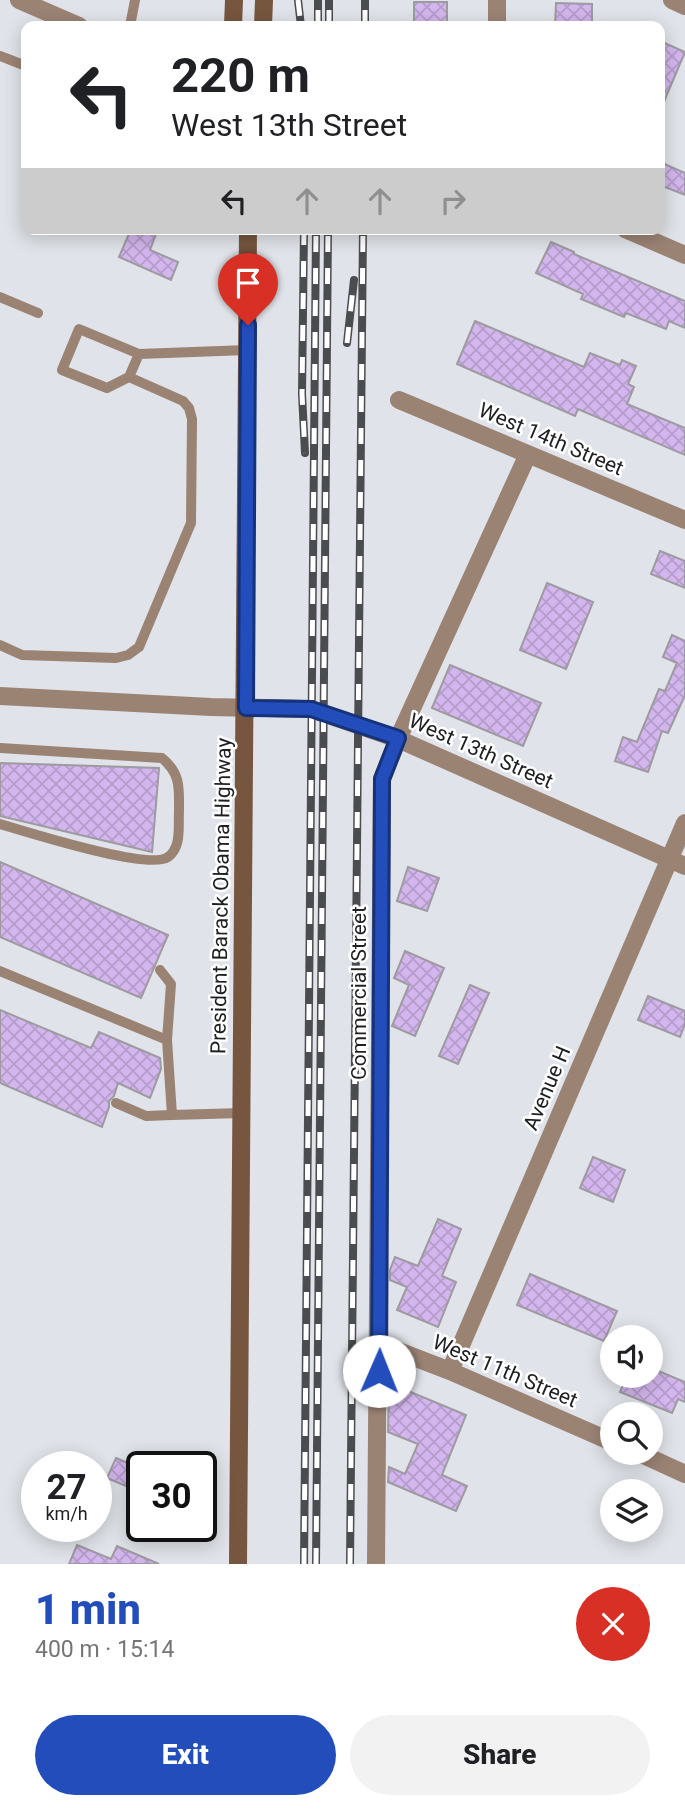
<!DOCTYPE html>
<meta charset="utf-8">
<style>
body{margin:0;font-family:Roboto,sans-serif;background:#f2f2f2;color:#202124;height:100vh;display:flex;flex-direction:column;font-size:26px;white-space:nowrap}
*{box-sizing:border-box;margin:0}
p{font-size:23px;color:#757577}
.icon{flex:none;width:38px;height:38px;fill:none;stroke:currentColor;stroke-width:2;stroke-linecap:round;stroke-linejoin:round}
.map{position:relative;height:1564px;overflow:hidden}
.sheet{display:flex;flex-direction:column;background:#fff;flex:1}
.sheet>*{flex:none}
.guide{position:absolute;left:21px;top:21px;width:644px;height:214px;border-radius:14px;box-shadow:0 4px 18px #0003;background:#fff;color:#202124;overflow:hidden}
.buttons{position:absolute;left:600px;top:1325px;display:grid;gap:14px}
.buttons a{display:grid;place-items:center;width:63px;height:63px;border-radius:50%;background:#fff;box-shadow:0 4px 18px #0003;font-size:35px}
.speed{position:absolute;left:21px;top:1451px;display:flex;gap:14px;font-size:35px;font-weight:700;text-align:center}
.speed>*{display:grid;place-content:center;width:91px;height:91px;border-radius:50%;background:#fff;box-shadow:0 4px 18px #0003;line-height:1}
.speed small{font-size:18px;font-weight:400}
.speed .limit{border:4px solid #111;border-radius:10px;background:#fff;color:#111}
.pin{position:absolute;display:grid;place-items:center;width:60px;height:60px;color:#fff;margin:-72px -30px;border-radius:50% 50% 50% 0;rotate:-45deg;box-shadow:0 0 7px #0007}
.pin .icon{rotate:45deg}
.me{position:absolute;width:77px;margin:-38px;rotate:1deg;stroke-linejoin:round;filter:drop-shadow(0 0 5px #0008)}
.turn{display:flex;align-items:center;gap:24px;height:147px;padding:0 35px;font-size:32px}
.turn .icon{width:91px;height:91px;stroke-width:2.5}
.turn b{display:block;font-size:49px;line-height:60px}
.lanes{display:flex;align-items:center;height:66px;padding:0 35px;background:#0003;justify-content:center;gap:35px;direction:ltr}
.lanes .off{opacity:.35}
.round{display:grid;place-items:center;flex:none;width:74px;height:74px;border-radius:37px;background:#f2f2f2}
.headline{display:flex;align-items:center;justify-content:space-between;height:119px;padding:0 35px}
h1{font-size:42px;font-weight:800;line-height:52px;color:#224dbb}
.button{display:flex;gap:14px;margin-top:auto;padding:14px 35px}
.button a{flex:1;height:80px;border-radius:42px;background:#224dbb;color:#fff;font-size:28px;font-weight:800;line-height:80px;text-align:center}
.button a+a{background:#f2f2f2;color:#202124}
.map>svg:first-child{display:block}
.building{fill:url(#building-cross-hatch);stroke:#9d9aa0;stroke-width:2}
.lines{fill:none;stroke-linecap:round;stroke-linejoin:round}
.service{stroke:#9b8374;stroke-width:10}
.minor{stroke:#9b8374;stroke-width:18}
.tertiary{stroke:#9b8374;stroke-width:18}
.secondary{stroke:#77563f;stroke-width:18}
.rail-casing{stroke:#4b4c4f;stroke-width:8}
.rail{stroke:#fff;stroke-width:5;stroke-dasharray:16;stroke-linecap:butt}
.route-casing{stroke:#16327a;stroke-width:18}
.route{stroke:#224dbb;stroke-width:12}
.labels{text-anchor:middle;stroke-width:5;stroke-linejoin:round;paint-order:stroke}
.street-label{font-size:21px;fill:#1e1f21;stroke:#fff}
</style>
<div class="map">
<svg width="685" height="1564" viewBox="0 0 685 1564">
<defs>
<pattern id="building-cross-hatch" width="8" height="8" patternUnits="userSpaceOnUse" patternTransform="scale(1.75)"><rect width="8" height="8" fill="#d3b6ed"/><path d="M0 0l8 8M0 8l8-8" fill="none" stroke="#b59ccb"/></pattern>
</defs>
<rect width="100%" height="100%" fill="#e0e3e9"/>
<path class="building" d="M414 2H447V26H414Z
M556 3 592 4V26H555Z
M660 41 685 52 660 111Z
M660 162 685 173V195L660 185Z
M131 229H144L156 234 150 250 178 262 171 280 119 257Z
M551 242 574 252V254L685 301V328L669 321 666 329 626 313 624 317 581 299 583 294 536 273Z
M475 321 584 367 590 353 620 365 622 360 636 366 628 384 634 387 627 404 685 428V455L578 409 575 416 457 364Z
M660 551 685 561V588L651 574Z
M547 583 593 602 566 669 520 650Z
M672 635 685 641V695L668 733 662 731 648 772 615 761 623 737 637 742 659 689 665 691 677 663 663 657Z
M450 665 541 703 523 746 432 708Z
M0 763 159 768 152 852 0 816Z
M0 862 168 935 141 998 0 937Z
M408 867 439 878 427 911 397 901Z
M405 951 444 968 415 1036 392 1026 409 985 394 978Z
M470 985 489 993 458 1064 439 1056Z
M648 996 685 1011V1024L680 1037 638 1020Z
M0 1010 91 1048 99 1032 160 1058 161 1069 150 1098 118 1083 114 1096 109 1101V1107L102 1127 0 1083Z
M593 1157 625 1170 613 1202 580 1188Z
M438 1219 461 1229 442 1276 456 1282 438 1327 397 1310 407 1287 390 1280V1270L395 1257 418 1266Z
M530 1274 617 1311 604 1341 517 1305Z
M651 1368 685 1382V1402L678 1399 672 1413 620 1392 627 1376H651Z
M389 1383 466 1415 442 1475 467 1486 456 1511 388 1482 389 1467 405 1474 418 1444 388 1432Z
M116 1458 142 1469V1493L107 1478Z
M77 1545 111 1559 117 1546 159 1564H69Z"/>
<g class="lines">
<path class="service" d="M130 26 135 0
M0 56 26 66
M0 297 38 313
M139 354 79 329 62 370 107 388 129 377 139 354 247 350
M0 645 22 655 116 658 128 655 139 647 191 523 192 419 189 408 183 401 129 377
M0 748 162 758C181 774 179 788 179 811 178 826 182 847 168 857 149 871 28 832 0 824
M160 970 171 984 167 1040
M0 971 167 1040 172 1115 242 1113
M116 1103 146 1116 172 1115"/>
<path class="minor" d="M19 0 79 26
M672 0 685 6
M497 26V0
M625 229 685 255
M399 400 685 520
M380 1344 450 1371 612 1442
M450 1371 685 823
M637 1452 685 1474
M376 1564 382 779 398 739 528 454"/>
<path class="tertiary" d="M0 696 211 707 311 709 398 739 685 866"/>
<path class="secondary" d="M233 26 234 0
M263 26 264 0
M238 1564 248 229"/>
<defs>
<path id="rail" d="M298 0 301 26
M318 26V0
M329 26V0
M365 26V0
M304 229 302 394 305 453
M347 343 354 280
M304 1564 316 229
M316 1564 328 229
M350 1564 363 229"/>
</defs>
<use href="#rail" class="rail-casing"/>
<use href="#rail" class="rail"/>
</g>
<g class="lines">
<defs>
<path id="route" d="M248 325 246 708 311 709 398 738 382 779 379 1371"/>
</defs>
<use href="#route" class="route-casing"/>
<use href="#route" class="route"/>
</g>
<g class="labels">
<g class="street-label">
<text transform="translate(551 439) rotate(23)" y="7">West 14th Street</text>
<text transform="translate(481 751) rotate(24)" y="7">West 13th Street</text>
<text transform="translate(221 896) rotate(-89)" y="7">President Barack Obama Highway</text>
<text transform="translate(359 993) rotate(-90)" y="7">Commercial Street</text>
<text transform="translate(547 1088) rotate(-67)" y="7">Avenue H</text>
<text transform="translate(505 1371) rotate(23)" y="7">West 11th Street</text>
</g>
</g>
</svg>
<div class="buttons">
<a><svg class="icon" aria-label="sound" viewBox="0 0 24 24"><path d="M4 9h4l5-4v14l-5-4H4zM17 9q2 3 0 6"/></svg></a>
<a><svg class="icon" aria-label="search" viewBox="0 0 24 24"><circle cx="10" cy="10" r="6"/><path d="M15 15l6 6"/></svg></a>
<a><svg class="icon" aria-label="layers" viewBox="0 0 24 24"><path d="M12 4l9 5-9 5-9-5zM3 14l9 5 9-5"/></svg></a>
</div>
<div class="speed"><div>27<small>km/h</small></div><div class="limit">30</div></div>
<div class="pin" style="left:248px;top:325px;background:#d93025"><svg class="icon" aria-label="arrive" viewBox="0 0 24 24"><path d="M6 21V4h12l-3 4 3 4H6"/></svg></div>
<svg class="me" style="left:379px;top:1371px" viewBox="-20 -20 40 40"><circle r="19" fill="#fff"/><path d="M0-13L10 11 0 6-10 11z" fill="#224dbb"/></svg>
<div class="guide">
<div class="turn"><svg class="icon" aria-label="left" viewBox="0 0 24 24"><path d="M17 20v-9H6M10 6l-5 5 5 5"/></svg><div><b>220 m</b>West 13th Street</div></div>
<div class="lanes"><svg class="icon" aria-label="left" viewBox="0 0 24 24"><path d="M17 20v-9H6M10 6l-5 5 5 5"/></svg><svg class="icon off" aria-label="ahead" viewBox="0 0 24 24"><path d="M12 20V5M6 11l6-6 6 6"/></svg><svg class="icon off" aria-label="ahead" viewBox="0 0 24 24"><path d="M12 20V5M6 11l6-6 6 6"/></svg><svg class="icon off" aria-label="right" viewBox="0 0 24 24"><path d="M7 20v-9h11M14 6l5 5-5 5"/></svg></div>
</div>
</div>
<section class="sheet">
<div class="headline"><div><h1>1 min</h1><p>400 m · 15:14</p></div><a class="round" style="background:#d93025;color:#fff"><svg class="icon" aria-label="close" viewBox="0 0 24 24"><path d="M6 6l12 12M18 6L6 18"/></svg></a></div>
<div class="button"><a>Exit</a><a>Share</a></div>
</section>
